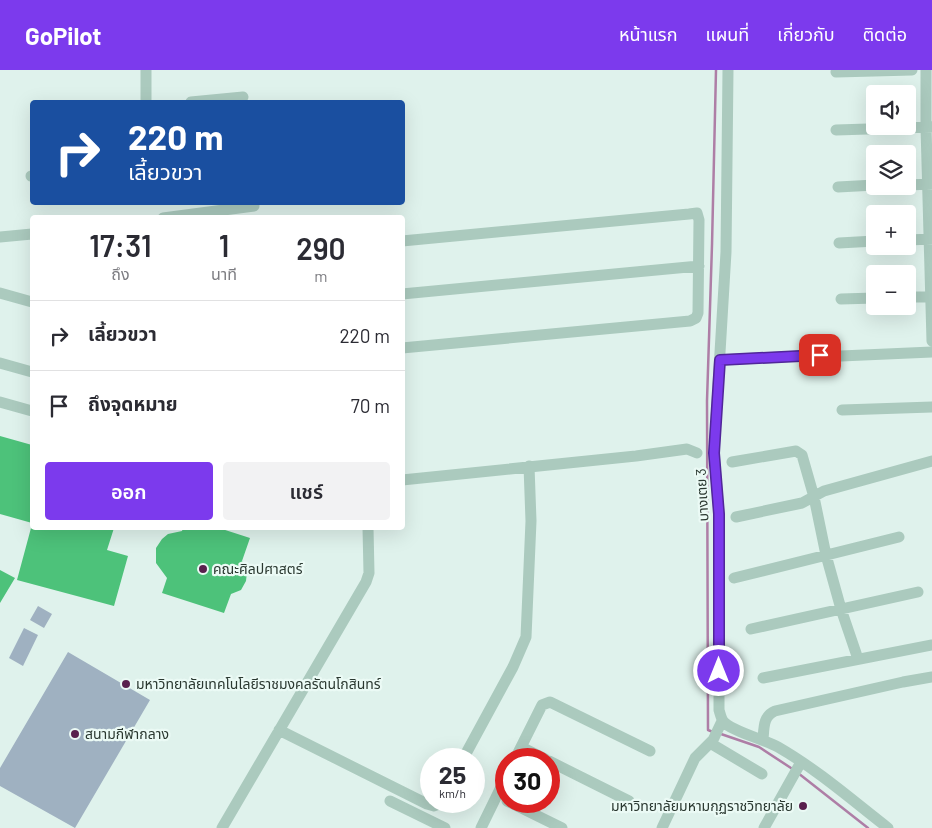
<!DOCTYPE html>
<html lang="th">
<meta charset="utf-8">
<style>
body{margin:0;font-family:Barlow,"Noto Sans Thai",sans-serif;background:#f2f2f3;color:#2b2b33;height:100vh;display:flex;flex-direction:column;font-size:19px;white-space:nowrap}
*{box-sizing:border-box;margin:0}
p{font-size:16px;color:#7c7c81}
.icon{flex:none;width:28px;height:28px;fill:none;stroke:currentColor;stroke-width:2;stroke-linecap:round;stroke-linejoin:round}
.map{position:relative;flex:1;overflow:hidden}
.side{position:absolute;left:30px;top:145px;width:375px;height:315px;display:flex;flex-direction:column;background:#fff;border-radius:5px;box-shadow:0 5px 20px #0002}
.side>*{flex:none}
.banner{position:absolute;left:30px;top:30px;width:375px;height:105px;border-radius:5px;box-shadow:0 5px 20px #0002;background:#1a4fa0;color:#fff;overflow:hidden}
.buttons{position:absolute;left:866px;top:15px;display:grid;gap:10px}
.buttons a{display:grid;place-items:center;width:50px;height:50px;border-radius:5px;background:#fff;box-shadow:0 5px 20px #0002;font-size:25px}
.speed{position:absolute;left:420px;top:678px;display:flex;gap:10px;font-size:25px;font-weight:700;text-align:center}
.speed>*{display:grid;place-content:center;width:65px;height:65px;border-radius:50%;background:#fff;box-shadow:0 5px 20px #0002;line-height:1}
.speed small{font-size:12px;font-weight:400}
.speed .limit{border:8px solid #d22;background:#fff;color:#111}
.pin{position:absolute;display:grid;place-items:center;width:42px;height:42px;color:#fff;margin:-21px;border-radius:10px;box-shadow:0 2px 8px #0006}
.me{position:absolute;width:55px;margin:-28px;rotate:0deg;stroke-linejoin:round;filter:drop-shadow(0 0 4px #0008)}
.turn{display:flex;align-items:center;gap:18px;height:105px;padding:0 15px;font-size:22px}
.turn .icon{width:65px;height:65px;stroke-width:2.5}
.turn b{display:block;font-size:35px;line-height:42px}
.eta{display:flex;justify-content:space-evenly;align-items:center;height:85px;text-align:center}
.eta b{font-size:30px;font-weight:600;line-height:35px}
.cta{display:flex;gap:10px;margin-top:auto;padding:10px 15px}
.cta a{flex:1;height:58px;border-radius:5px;background:#7c3aed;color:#fff;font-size:20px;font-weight:600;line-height:58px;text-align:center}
.cta a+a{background:#f2f2f3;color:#2b2b33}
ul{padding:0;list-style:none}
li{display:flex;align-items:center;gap:15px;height:70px;padding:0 15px;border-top:1px solid #e1e1e2}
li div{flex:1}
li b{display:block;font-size:19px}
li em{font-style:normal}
header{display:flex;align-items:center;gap:30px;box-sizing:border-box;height:70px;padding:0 25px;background:#7c3aed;color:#fff}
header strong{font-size:24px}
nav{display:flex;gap:28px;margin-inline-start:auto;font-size:18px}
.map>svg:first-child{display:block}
.green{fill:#9fb1c1}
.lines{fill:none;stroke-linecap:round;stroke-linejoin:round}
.stream{stroke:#ae7ea6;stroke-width:2.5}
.building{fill:#4dc27a}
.street{stroke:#abcabe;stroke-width:11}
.route-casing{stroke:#51269a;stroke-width:12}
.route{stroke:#7c3aed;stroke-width:9}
.poi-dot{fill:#59204d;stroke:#ebfaf5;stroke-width:2}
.labels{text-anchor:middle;stroke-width:4.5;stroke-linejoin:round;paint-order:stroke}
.street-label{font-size:14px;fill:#2a3830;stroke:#ebfaf5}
.poi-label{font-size:14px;fill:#2a3830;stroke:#ebfaf5;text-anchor:start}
</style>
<header>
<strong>GoPilot</strong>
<nav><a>หน้าแรก</a><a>แผนที่</a><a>เกี่ยวกับ</a><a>ติดต่อ</a></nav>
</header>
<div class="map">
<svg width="932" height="758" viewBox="0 0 932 758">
<rect width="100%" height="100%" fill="#dff2ec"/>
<path class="green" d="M38 536 52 544 44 558 30 550Z
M24 558 38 565 23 596 9 588Z
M68 582 150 630 75 758 0 716V698Z"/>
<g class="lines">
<path class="stream" d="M713 662 708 660 707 331 712 175 716 0
M721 664 759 677 794 700
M798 703 868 758"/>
</g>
<path class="building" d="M0 366 32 375V453L0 444Z
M31 458H114L107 480 128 486 114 536 17 510Z
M183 458H219L250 468 242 491 247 502 246 511 241 520 231 524 224 543 162 523 167 508 156 493V478L162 469 168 464 182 461Z
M0 500 15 508 0 533Z"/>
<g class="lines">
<path class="street" d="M728 0 726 182 714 383 719 444V640C720 643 721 648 723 651 730 661 766 670 778 677 818 700 852 730 888 758
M926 0V57L932 271
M836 2 912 0
M146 32V0
M191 32 243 27
M836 60 932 57
M31 106H32
M908 115 932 114
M838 117 875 115
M163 148 254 136
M0 167 32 164
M908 170 932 169
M402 171 689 144 697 143 699 150 698 243 696 248 690 251 402 278
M839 173 875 171
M0 223 32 232
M402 224 699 196
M908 227H932
M841 229 875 228
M841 286 932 282
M720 290 820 285
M0 293 32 302
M0 332 32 341
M842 340 932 337
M732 392 796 381 802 385 814 427 826 485 841 539 858 589
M402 410 636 386 687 379 697 383
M736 447 802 433 824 421 932 391
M734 508 899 467
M751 559 918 522
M763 608 932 575
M279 660 427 734 434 736 439 734 440 731
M763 670C764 658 763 646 775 641L903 612 932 607
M710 673 762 704
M521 677 545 689
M463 689 513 597 526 567 531 451 529 396
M515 689 542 635 550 632 650 681
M549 691 629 731
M390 731 445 758
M507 731 562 758
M222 758 366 512 369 503 368 458
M481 758 506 707
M662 758 695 688 713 670 722 651
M764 758 801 692"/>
</g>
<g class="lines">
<defs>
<path id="route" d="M719 601V444L714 383 720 290 820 285"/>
</defs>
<use href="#route" class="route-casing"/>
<use href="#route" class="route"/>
</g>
<g class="poi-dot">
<circle cx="203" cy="499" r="5"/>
<circle cx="126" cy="614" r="5"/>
<circle cx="75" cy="664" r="5"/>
<circle cx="803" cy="736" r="5"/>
</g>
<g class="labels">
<g class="street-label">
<text transform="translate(702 425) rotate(-93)" y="5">บางเตย 3</text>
</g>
<g class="poi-label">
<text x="213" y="504">คณะศิลปศาสตร์</text>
<text x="136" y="619">มหาวิทยาลัยเทคโนโลยีราชมงคลรัตนโกสินทร์</text>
<text x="85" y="669">สนามกีฬากลาง</text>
<text x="793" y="741" text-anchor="end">มหาวิทยาลัยมหามกุฏราชวิทยาลัย</text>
</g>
</g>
</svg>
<div class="buttons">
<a><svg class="icon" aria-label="sound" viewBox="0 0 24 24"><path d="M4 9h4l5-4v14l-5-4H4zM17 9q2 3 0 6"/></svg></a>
<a><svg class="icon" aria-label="layers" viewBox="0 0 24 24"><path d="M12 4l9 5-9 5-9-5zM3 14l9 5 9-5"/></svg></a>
<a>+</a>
<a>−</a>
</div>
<div class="speed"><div>25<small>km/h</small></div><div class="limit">30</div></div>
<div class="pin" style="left:820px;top:285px;background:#d93025"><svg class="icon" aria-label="arrive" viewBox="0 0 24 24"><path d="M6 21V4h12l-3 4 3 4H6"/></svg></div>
<svg class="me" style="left:719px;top:601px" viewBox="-20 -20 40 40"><circle r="17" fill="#7c3aed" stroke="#fff" stroke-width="3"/><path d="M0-11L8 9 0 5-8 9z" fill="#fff"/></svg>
<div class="banner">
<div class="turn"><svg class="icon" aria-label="right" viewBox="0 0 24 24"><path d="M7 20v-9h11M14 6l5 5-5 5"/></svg><div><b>220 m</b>เลี้ยวขวา</div></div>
</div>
<section class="side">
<div class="eta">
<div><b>17:31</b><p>ถึง</p></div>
<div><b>1</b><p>นาที</p></div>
<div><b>290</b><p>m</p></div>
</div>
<ul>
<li><svg class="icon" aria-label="right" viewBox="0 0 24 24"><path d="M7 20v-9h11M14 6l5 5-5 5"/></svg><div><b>เลี้ยวขวา</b></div><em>220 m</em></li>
<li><svg class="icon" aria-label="arrive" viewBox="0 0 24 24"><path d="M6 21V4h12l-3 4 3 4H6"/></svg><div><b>ถึงจุดหมาย</b></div><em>70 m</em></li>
</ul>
<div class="cta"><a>ออก</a><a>แชร์</a></div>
</section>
</div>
